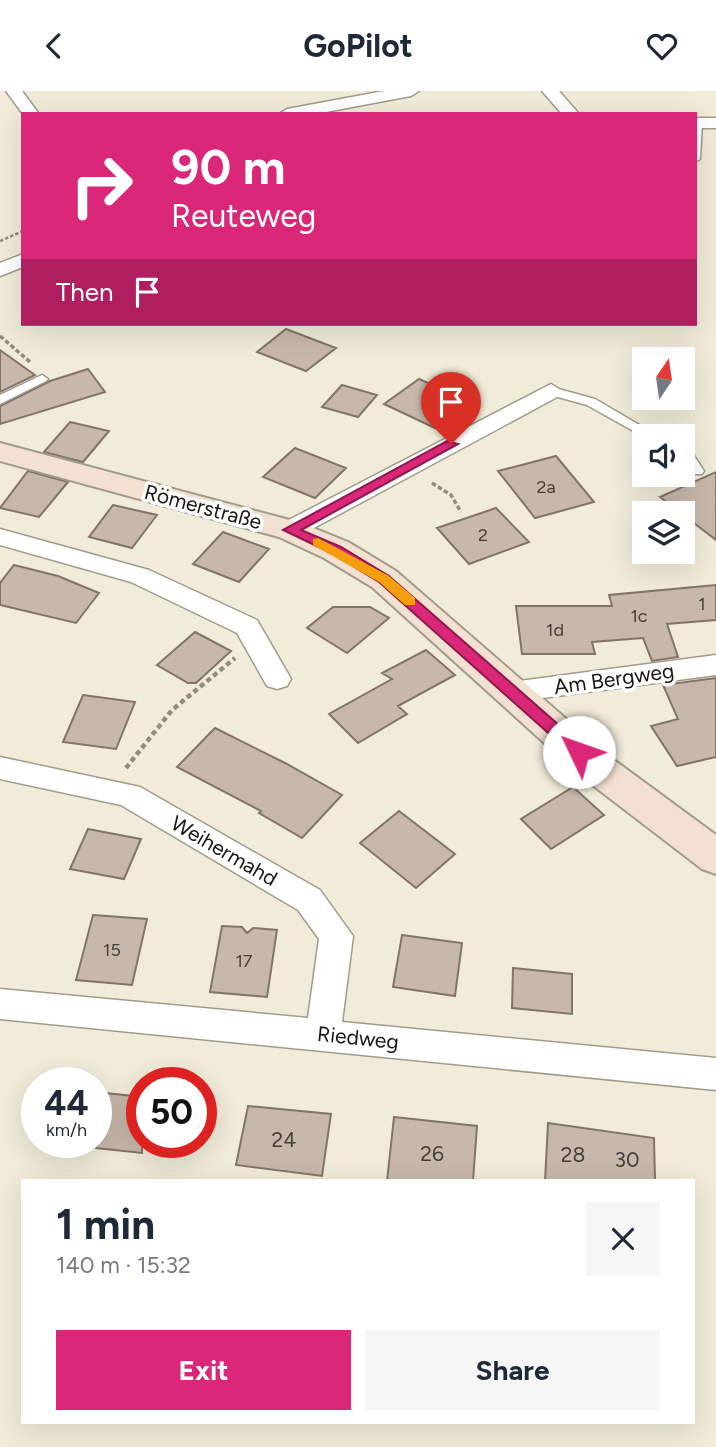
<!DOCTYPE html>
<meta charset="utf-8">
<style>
body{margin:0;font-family:Figtree,sans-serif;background:#f6f6f7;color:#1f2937;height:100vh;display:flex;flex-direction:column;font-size:26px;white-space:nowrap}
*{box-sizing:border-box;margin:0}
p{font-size:23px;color:#747a83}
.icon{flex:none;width:38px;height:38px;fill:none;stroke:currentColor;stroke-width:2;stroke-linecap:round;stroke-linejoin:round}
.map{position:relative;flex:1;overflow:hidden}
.panel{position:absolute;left:21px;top:1088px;width:674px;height:245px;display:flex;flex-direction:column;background:#fff;border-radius:0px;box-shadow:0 7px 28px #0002}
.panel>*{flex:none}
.top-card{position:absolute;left:21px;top:21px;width:676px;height:214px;border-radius:0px;box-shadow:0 7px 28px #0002;background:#db2777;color:#fff;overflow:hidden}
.needle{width:46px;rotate:13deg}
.buttons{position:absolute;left:632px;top:256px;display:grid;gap:14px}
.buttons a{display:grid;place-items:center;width:63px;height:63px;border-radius:0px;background:#fff;box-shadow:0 7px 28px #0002;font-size:35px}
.speed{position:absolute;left:21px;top:976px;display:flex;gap:14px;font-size:35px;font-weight:700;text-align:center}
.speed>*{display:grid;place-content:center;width:91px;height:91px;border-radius:50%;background:#fff;box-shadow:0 7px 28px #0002;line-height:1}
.speed small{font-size:18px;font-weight:400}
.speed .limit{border:10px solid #d22;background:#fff;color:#111}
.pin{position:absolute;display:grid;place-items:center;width:60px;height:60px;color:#fff;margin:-72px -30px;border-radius:50% 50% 50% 0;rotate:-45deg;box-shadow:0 0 7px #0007}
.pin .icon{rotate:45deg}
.me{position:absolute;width:77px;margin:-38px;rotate:312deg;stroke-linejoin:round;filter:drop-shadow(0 0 5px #0008)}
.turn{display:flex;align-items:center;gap:24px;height:147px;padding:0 35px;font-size:32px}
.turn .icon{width:91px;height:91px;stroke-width:2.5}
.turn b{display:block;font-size:49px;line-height:60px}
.then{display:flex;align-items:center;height:66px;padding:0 35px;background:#0003;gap:14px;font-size:26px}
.round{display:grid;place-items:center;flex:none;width:74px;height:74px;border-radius:0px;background:#f6f6f7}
.headline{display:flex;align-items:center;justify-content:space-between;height:119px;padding:0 35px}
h1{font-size:42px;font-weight:700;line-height:52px}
.cta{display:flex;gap:14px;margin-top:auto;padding:14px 35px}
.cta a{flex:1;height:80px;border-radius:0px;background:#db2777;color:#fff;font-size:28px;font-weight:700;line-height:80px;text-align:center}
.cta a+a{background:#f6f6f7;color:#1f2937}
header{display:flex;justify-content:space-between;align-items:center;height:91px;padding:0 35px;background:#fff;font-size:32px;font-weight:700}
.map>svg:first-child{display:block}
.building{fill:#c8b8ab;stroke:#837468;stroke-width:2}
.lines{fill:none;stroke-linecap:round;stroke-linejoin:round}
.service-casing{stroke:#a19c8a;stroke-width:3}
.minor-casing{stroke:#a19c8a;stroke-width:3}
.secondary-casing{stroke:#a19c8a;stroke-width:4}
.path-far2{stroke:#908d7f;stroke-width:2.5;stroke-dasharray:3.5 2;stroke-linecap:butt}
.path-far1{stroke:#908d7f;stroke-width:3.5;stroke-dasharray:4.5 2.5;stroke-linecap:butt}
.path{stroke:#908d7f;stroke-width:4.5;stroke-dasharray:5 3.5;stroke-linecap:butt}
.service{fill:#fff;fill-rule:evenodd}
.minor{fill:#fff;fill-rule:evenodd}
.secondary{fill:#f2e0d0;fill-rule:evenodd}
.route{fill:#db2777;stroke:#8e194d;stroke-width:2}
.slow{fill:#f59e0b}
.labels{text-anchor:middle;stroke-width:7;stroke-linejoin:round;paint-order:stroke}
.number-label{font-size:18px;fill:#453f37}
.street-label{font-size:21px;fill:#191710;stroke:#fff}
.near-number-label{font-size:21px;fill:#453f37}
</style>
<header><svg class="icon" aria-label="back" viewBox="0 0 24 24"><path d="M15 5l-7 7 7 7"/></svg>GoPilot<svg class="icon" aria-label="heart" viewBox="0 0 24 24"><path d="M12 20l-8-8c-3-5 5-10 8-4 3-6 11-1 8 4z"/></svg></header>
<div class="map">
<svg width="716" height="1356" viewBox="0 0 716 1356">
<rect width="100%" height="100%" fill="#f1ecd9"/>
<path class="building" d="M286 238 336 257 306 280 257 261Z
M0 259 35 284 0 301Z
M88 278 105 301 0 333V315L50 290Z
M419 288 470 310 435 337 384 313Z
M342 294 377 304 358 326 322 316Z
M70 331 109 340 83 371 44 361Z
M295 357 346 377 315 407 263 386Z
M556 365 594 411 535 427 498 380Z
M28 380 68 391 39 426 0 417Z
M716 381V449L660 406Z
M113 414 157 424 132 457 89 446Z
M496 417 529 451 469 473 437 437Z
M223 441 269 458 239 491 193 473Z
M14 474 58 485 99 502 76 532 0 514V492Z
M716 494V529L667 533 678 566 652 570 643 547 592 551 595 563H522L516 515H612L609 504Z
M333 516H370L389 527 347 562 307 537Z
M195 541 231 560 196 592H188L157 574Z
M426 559 455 584 398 615 407 623 358 652 329 623 392 588 382 582Z
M716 587V666L677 675 651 635 678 628 663 594Z
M83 604 135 611 116 658 63 651Z
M215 637 285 672 342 704 302 747 259 722 261 720 177 676Z
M573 696 604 724 551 758 521 728Z
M399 720 455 763 416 797 360 752Z
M88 738 141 748 124 788 70 778Z
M93 824 147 828 132 894 76 889Z
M222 835 242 836 247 842 253 837 277 839 267 906 210 901Z
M402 844 462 852 455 905 393 896Z
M513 877 572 883V923L512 917Z
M96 1001 142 1006V1062L96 1057Z
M248 1015 331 1023 322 1085 236 1074Z
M394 1026 477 1035 473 1090H387Z
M548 1032 654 1047 655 1090H545Z"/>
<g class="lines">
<defs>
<path id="service" d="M697 29 702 32 700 68 695 71V30Z
M42 284 48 288 46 290 0 313V304Z
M551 296 595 308 658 345 644 346 587 314 547 303 545 300Z
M682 358 693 363 704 380 702 383H694L682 367Z"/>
<path id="minor" d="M6 0H22L39 23H23Z
M384 0H419L411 5 315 23H279L287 18Z
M542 0H559L579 23H562Z
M695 27H716V37H695Z
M23 163V176L0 185V172Z
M551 293 562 300 559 305 299 445H281L277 439 281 433Z
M0 438 149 479 257 529 291 588 287 595 277 598 267 595 237 542 131 491 0 454Z
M716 564V584L512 611 502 608 498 601 502 594 512 591Z
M0 666 140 696 320 799 353 845 342 931 716 967V999L0 928V898L308 927 319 848 298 819 121 714 0 688Z"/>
<path id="secondary" d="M0 352 301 432 348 451 396 480 610 666 716 744V783L702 778 582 686 372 496 324 467 279 446 0 370Z"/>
</defs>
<use href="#service" class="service-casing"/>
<use href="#minor" class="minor-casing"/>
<use href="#secondary" class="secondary-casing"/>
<path class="path-far2" d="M0 150 23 140"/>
<path class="path-far1" d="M0 245 30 271
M432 392 451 404 461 421"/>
<path class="path" d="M126 677 172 619 235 567"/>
<use href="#service" class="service"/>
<use href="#minor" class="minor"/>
<use href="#secondary" class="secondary"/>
</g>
<path class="route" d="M447 350 458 353 301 439 341 456 389 485 585 657V665H574L379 491 331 462 283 439Z"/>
<path class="slow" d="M318 447 389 485 415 507V514H405L379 491 313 454V448Z"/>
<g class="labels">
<g class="number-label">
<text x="546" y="402">2a</text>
<text x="483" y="450">2</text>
<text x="702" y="519">1</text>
<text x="639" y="531">1c</text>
<text x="555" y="545">1d</text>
<text x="112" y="865">15</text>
<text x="244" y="876">17</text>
</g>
<g class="street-label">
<text transform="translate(203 416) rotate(15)" y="7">Römerstraße</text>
<text transform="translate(614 588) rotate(-8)" y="7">Am Bergweg</text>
<text transform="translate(224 760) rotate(30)" y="7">Weihermahd</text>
<text transform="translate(358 947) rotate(6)" y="7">Riedweg</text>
</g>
<g class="near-number-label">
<text x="284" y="1056">24</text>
<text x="432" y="1070">26</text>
<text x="573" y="1071">28</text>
<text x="627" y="1076">30</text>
</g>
</g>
</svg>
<div class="buttons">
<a><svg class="needle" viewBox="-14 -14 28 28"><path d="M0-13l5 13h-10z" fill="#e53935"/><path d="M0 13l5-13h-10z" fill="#747a83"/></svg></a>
<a><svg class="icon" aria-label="sound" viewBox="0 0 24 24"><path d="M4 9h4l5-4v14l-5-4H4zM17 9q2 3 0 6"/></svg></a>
<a><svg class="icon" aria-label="layers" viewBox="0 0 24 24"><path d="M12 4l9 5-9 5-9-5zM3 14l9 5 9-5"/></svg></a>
</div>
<div class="speed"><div>44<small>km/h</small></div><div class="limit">50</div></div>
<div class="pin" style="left:451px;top:353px;background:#d93025"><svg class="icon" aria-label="arrive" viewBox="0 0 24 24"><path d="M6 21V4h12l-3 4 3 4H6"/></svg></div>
<svg class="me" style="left:579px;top:661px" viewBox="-20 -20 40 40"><circle r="19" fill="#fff"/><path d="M0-13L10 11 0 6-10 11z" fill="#db2777"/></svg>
<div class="top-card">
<div class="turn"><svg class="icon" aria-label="right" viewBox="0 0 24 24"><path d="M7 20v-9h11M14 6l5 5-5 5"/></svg><div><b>90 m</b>Reuteweg</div></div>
<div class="then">Then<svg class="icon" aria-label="arrive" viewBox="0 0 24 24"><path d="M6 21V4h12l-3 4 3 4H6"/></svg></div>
</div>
<section class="panel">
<div class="headline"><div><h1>1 min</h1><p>140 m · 15:32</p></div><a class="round"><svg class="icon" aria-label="close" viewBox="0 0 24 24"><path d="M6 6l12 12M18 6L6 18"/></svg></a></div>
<div class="cta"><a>Exit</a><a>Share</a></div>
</section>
</div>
